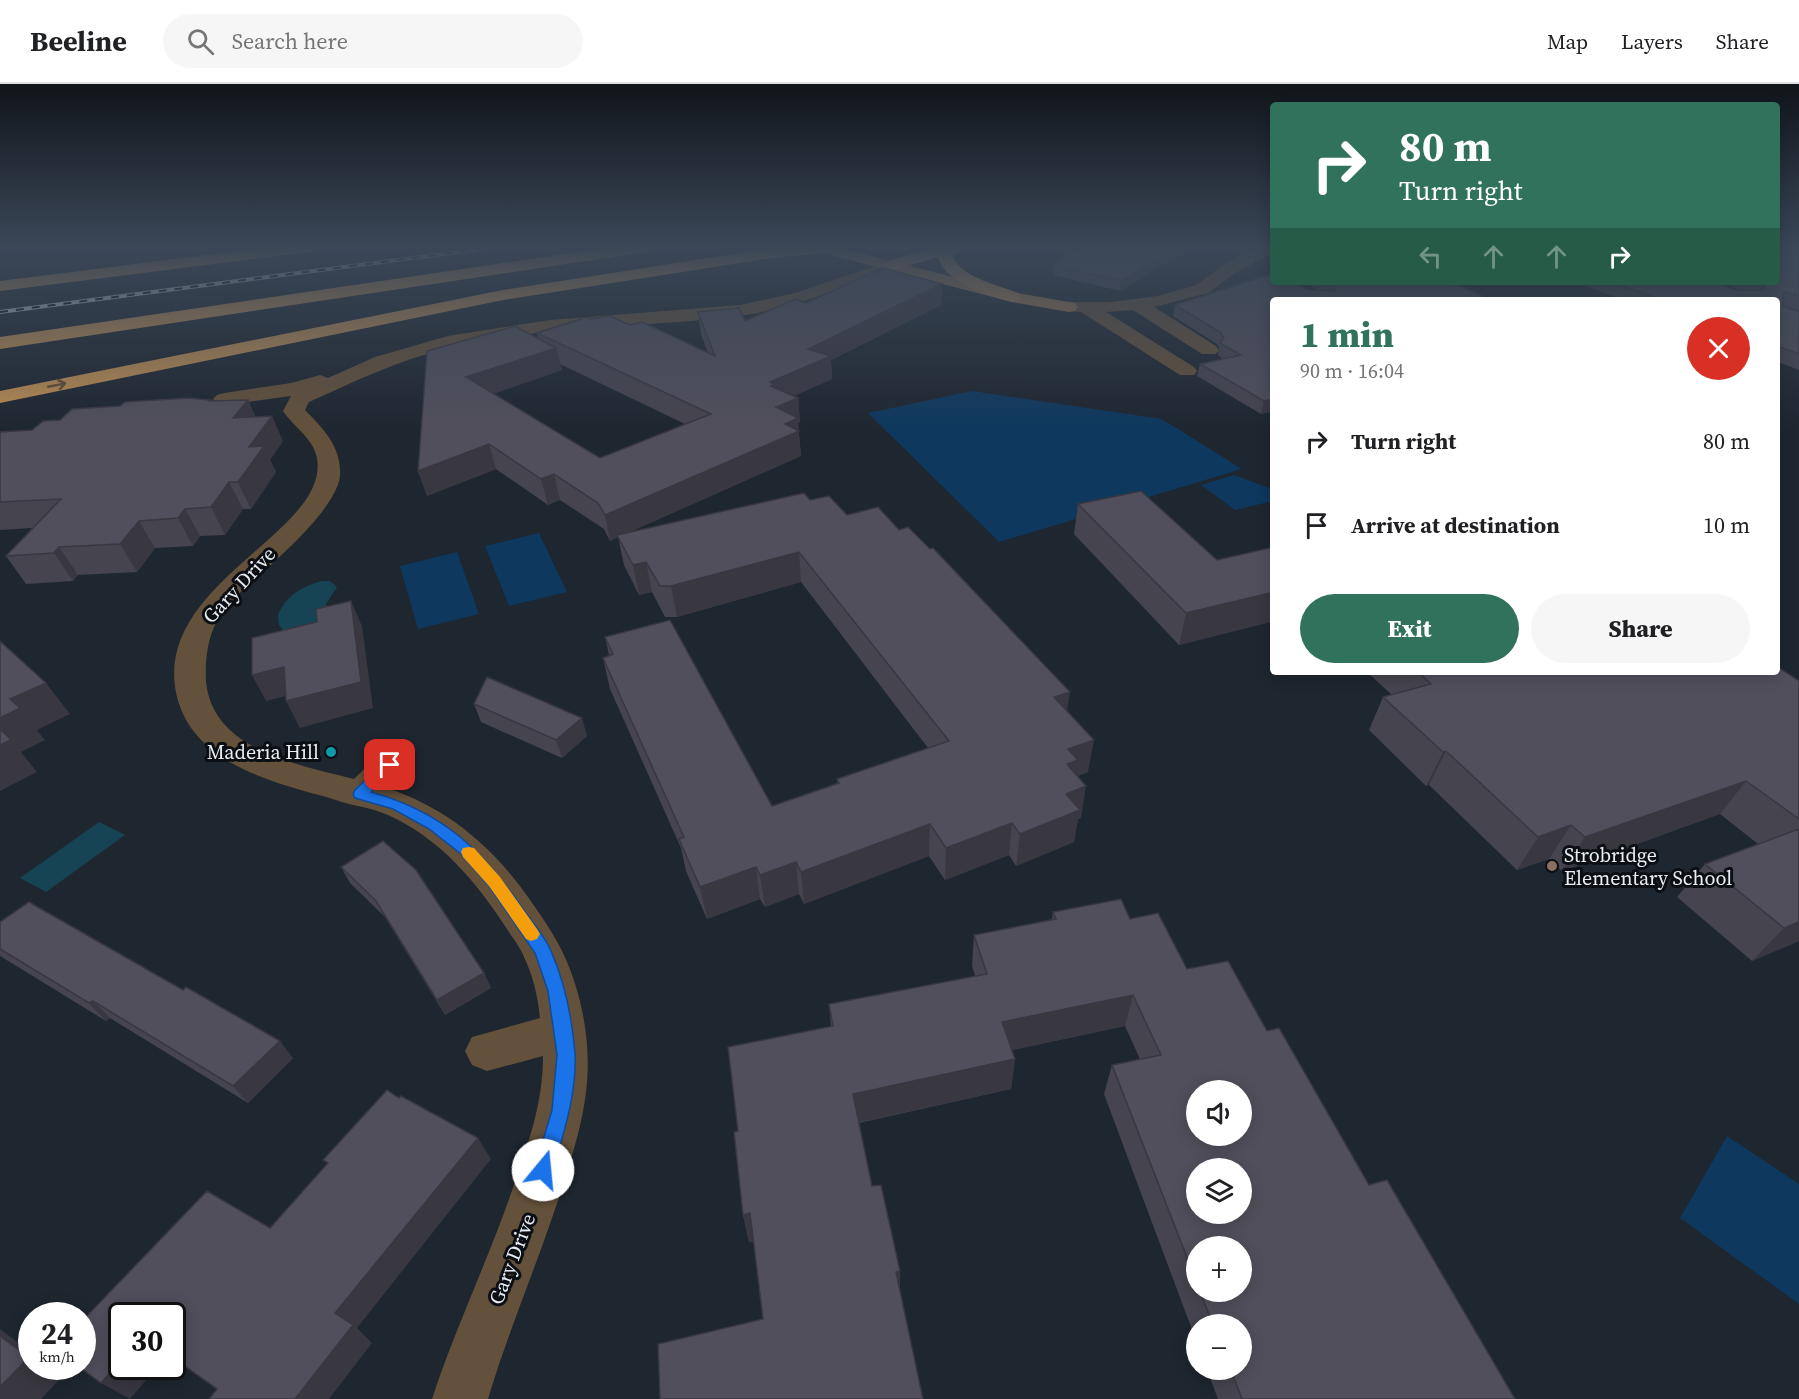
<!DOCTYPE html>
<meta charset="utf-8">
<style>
body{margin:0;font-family:"Source Serif 4",serif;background:#f6f6f6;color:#202124;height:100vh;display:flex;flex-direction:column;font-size:22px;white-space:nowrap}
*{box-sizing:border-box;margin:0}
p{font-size:20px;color:#757577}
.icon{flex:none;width:33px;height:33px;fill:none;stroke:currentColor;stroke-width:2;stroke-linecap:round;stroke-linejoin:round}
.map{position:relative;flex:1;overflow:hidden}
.side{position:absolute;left:1270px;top:213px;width:510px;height:378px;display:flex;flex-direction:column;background:#fff;border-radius:6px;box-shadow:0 3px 15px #0003}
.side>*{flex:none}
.top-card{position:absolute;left:1270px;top:18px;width:510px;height:183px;border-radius:6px;box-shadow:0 3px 15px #0003;background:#30725b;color:#fff;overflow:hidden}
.tools{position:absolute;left:1186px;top:996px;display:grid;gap:12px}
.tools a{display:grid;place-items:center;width:66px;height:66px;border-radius:50%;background:#fff;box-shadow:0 3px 15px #0003;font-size:30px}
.speed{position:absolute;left:18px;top:1218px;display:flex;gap:12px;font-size:30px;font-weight:700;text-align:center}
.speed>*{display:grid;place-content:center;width:78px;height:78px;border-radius:50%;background:#fff;box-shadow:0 3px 15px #0003;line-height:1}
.speed small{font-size:15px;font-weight:400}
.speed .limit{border:3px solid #111;border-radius:9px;background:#fff;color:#111}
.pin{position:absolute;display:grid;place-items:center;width:51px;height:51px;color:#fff;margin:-26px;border-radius:12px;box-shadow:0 3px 9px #0006}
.me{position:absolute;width:66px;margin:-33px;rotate:17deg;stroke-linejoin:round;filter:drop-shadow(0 0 4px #0008)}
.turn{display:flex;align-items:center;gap:21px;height:126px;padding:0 30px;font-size:27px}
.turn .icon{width:78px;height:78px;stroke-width:2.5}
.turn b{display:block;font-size:42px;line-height:51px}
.lanes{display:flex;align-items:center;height:57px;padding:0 30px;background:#0003;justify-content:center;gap:30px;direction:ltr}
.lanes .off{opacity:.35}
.round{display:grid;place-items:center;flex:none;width:63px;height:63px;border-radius:32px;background:#f6f6f6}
.overview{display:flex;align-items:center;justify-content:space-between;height:102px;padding:0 30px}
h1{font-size:36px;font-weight:800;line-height:45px;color:#30725b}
.primary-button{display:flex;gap:12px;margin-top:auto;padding:12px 30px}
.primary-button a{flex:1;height:69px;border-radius:36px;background:#30725b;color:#fff;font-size:24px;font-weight:800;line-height:69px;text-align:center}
.primary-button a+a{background:#f6f6f6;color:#202124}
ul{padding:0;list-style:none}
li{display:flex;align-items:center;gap:18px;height:84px;padding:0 30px}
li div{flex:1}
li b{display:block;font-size:22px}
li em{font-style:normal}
header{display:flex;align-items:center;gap:36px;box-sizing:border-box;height:84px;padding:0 30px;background:#fff;border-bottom:2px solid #e0e0e0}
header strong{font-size:28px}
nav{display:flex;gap:33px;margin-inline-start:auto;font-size:21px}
.search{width:420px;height:54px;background:#f6f6f6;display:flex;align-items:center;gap:15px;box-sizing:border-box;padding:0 21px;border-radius:33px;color:#757577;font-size:22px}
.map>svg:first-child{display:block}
.green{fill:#0e385e}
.water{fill:#164455}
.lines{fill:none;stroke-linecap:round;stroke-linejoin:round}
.minor{fill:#64513b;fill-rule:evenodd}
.major{fill:#a37b4c;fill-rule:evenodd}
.highway{fill:#bb8c52;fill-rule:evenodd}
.rail-casing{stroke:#b9c0c7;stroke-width:4}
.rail{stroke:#0b0f13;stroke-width:2;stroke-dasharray:8;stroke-linecap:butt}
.wall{fill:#46444e;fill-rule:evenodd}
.shaded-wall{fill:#393740}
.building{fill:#514f5b;stroke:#393740;stroke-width:1.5;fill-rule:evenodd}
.oneway{stroke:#634e32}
.route{fill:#1a73e8;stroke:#114b97;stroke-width:1.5}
.slow{fill:#f59e0b}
.culture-dot{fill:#0f9aa8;stroke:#0b0f13;stroke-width:2}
.education-dot{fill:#8d6e63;stroke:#0b0f13;stroke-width:2}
.labels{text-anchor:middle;stroke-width:6;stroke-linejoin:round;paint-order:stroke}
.street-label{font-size:20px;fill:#e7edf3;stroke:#0b0f13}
.poi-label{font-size:20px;fill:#e7edf3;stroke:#0b0f13;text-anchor:end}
</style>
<header>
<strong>Beeline</strong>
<div class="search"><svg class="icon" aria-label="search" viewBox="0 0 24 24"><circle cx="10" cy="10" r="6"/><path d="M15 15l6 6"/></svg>Search here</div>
<nav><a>Map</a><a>Layers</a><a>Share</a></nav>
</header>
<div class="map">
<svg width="1799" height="1315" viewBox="0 0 1799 1315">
<rect width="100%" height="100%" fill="#1e262f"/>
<path class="green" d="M972 307 1162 335 1242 385 999 458 868 329Z
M1234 391 1272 405 1273 417 1235 426 1201 401Z
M539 449 567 508 509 522 485 462Z
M457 468 479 530 418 545 400 482Z
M1727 1052 1799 1100V1220L1680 1134Z"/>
<path class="water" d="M322 497H330L337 503 326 520 330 537 285 548 279 541 278 532C284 513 302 502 322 497Z
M99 738 125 751 46 808 20 794Z"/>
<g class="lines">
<path class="minor" d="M1258 163H1274V168L1237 188 1208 209 1154 223 1216 262 1219 266 1216 270H1202L1133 226 1106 228 1194 283 1197 287 1194 291H1180L1081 228 1063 227 1060 223 1063 219 1069 218H1111L1158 212 1196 201 1225 180Z
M890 177 898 182 896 186C845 203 793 224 739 232 643 244 543 241 449 264 399 276 355 297 309 318L305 326C324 345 342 364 340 392 339 404 329 418 322 428 303 452 281 472 258 492 243 506 225 521 216 539 207 556 205 579 206 597 212 667 300 681 354 695 370 680 380 666 402 673L407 681 387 704C447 724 492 762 528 813 545 837 561 860 571 888 585 926 591 968 586 1008 583 1035 575 1062 567 1088 544 1165 511 1238 488 1315H432C457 1239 492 1168 517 1092 531 1052 543 1015 543 972L487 987 472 981 465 967 472 953 540 934C538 913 533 892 524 873 520 862 511 852 505 842 475 796 439 754 388 731 379 727 368 724 358 722 345 720 332 714 319 711 264 696 193 676 177 613 149 497 337 448 316 370 311 353 293 342 283 327L291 312 224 321 217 319 213 315 217 311 224 309 291 299 320 291 328 294 375 273 448 252 550 236 740 221 795 209Z"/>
<path class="major" d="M809 163H836L1012 208 1069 218 1075 219 1078 223 1075 227 1069 228 1012 218 811 166Z"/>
<path class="highway" d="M271 163H318L310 168 0 207V197Z
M613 163H654L646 168 0 265V253Z
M779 163H850L842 168 779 173 503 216 0 319V307L503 206Z
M938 163H964L953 172C961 194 999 201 1018 209L1021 213 1018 217 1012 218C989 212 945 199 938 173L890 187 882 182 884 178Z"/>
<defs>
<path id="rail" d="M0 228 497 163"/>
</defs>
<use href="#rail" class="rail-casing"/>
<use href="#rail" class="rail"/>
</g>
<path class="wall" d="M1083 163H1192L1120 207 1053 191 1054 181 1060 178 1061 174Z
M1799 163V227L1783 221 1799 228V286L1778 278V216H1623L1576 198H1713L1736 206H1741L1719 198H1778Z
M1303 198H1443L1274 216V327L1261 330 1197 292 1200 280 1223 275 1218 271 1219 263 1217 260 1173 232 1175 221 1309 206 1321 207Z
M942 200 941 221 831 276 832 295 794 312 798 314 800 338 798 339 801 372 629 448 810 416 847 431 1067 627 1088 688 1077 692 1081 734 1078 735 1074 758 1016 782 1009 771 945 796 929 772 804 820 799 810 765 823 760 815 707 835 686 787 681 764 610 605 603 574 609 571 605 553 772 722 837 700V695L928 664 801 498 677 533H665L652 508 639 511 624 481 618 453 610 457 604 445 560 416 548 421 496 385 427 412 418 387 538 254 537 249 630 241 708 269 701 250 698 228 745 237 806 219ZM560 280 685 340 600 374 493 310 562 286Z
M210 316V317L248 316 255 332 283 357 270 376 276 388 251 425H243L225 451 200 452 193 462 155 464 137 488 78 491 73 497 26 500 6 472 32 444 0 446V348L32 346 60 336 120 322Z
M1078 420 1217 476 1274 463V537L1179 561 1074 450Z
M1367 588H1778L1799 597V857L1752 877 1677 813 1705 780 1758 760 1720 730 1562 787 1549 775 1517 786 1429 701 1426 702 1369 646 1383 613 1392 611Z
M474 620 587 652 562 674 481 638Z
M341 783 484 889 491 904 445 931 385 833 350 799Z
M1053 828 1130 835 1187 885 1267 947 1369 1101 1515 1315H1218L1207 1286H1242V1240H1197V1259L1104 1010 1112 981 1140 975 1125 942 1012 966 1015 975 1011 1005 859 1039 763 1235 754 1157 749 1158 743 1131 738 1047 831 943 829 920 975 892 972 882 974 851 1052 836ZM1197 1162 1242 1208H1197Z
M0 838 183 906 293 974 248 1019 110 934 106 937 0 872Z"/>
<path class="shaded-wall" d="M1179 163H1192L1120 207 1121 197Z
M942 200 941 221 831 276 832 295 776 320 798 314 800 338 798 339 801 372 619 453 617 451 618 453 610 457 605 431 778 347 770 298 808 265Z
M556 264 562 286 473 317 466 293Z
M1274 315V327L1261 330 1264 317Z
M248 316 259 341 233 334Z
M272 332 283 357 270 376 276 388 251 425 238 398 249 363Z
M489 360 496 385 427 412 418 387Z
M554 390 560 416 548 421 541 395Z
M229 398 243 425 225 451 211 423Z
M185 425 200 452 193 462 178 434Z
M139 437 155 464 137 488 120 460Z
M59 463 78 491 73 497 54 469Z
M799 468 801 498 677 533 671 502Z
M646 478 652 508 639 511 633 481Z
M1274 508V537L1179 561 1186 529Z
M351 517 362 542 373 624 300 644 286 617Z
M284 583 298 609 266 617 252 591Z
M46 599 70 630 37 646 45 656 21 668 37 688 0 707V634L10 615Z
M1070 608 1065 639 1054 613Z
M582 634 587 652 562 674 556 656Z
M1094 656 1088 688 1075 693 1086 702 1081 734 1078 735 1074 758 1016 782 1020 750 1068 665Z
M1446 667 1429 701 1426 702 1443 668Z
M1746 697 1720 730 1562 787 1585 753Z
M1012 739 1009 771 945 796 946 764Z
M930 740 929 772 804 820 801 788Z
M1571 741 1549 775 1517 786 1538 753Z
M796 778 799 810 765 823 760 791Z
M756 783 760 815 707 835 700 803Z
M1799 838V857L1752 877 1784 844Z
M484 889 491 904 445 931 437 916Z
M1133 911 1125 942 999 969 1002 938Z
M93 917 110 934 106 937 89 919Z
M280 957 293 974 248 1019 233 1002Z
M1015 975 1011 1005 855 1039 853 1010Z
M478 1054 491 1075 357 1244 372 1259 329 1315H295L335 1229Z
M750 1129 757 1156 749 1158 743 1131Z
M900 1187V1212L896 1188Z
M0 1245 32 1269V1282H50L63 1292 41 1315H0Z
M122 1276V1282H158L130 1315 101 1299Z"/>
<path class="building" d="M1083 163H1179L1121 197 1054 181 1066 175 1061 174Z
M1778 163H1799V212L1786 208 1783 210V222L1799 228V270L1778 262V216H1661L1613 198H1713L1736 206H1763L1765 204 1761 199 1760 198H1778Z
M883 184 942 200 808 265 831 272 770 298 774 300 771 302 798 314 776 323 798 334 785 340 799 347 605 431 598 419 554 390 541 395 489 360 418 387 427 267 515 242 556 264 466 293 600 374 711 330 537 249 587 233 591 235 610 232 630 241 642 238 715 272 698 228 739 224 745 237 795 215 806 219Z
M1274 189V198H1292L1309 206 1333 207 1335 205 1330 198H1443L1460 202 1491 216H1274V315L1264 317 1200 280 1241 271 1220 259 1224 254 1220 248 1175 221Z
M188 314 210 316 208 317 248 316 233 334 272 332 249 363 264 362 238 398H229L211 423 185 425 178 434 139 437 120 460 59 463 54 469 6 472 61 415 0 418V348L32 346 43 337 60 336 72 325 120 322 125 318Z
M1141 407 1217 476 1274 463V508L1186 529 1078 420Z
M804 409 810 416 829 412 847 431 878 423 899 446 908 443 930 465 933 464 1070 608 1054 613 1094 656 1068 665 1078 676 1067 680 1086 702 1066 710 1080 726 1020 750 1012 739 946 764 930 740 801 788 796 778 760 791 756 783 700 803 679 755 684 753 603 574 613 570 605 553 670 536 772 722 839 699 837 695 949 657 799 468 671 502H660L646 478 633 481 617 451Z
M351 517 361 598 286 617 284 583 252 591V554L317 538 316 525Z
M0 557 46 599 10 615 20 624 0 634Z
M1778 583 1799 597V735L1746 697 1585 753 1571 741 1538 753 1446 667 1443 668 1383 613 1431 600 1418 588H1778Z
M487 593 582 634 556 656 474 620Z
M0 645 11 656 0 661Z
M1799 745V838L1784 844 1705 780Z
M383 757 416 786 484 889 437 916 376 817 341 783Z
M1121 815 1130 835 1158 829 1187 885 1228 877 1267 947 1279 944 1369 1101 1387 1096 1515 1315H1242L1231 1286H1242V1240H1213L1200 1208H1242V1162H1197V1199L1112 981 1161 971 1133 911 1002 938 1015 975 853 1010 872 1102 881 1101 900 1187 896 1188 923 1315H660L658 1260 763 1235 750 1129 743 1131 734 1048 738 1047 728 963 833 942 829 920 987 890 974 851 1056 835 1053 828ZM1197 1006H1242V1052H1197ZM1197 1084H1242V1130H1197Z
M29 818 183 906 186 903 280 957 233 1002 93 917 89 919 0 865V838Z
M387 1006 399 1014 401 1012 478 1054 335 1229 353 1241 295 1315H209L217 1305 172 1273V1232H122V1276L101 1299 78 1282H82V1237L207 1107 270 1144 328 1079 323 1076Z
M0 1252 29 1273 0 1303Z"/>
<defs><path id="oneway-shaft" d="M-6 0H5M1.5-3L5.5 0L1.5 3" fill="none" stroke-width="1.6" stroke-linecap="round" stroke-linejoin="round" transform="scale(1.5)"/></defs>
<use class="oneway" href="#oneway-shaft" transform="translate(57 301) rotate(-11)"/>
<linearGradient id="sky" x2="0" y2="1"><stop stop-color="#10151a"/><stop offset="0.47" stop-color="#3b4758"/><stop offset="1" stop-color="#3b4758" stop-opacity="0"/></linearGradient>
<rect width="1799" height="347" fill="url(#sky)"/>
<path class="route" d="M390 676 397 681 371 708C443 728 481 765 523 825 532 838 545 852 551 867 565 899 572 934 575 969 577 1009 564 1048 553 1086L550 1093 543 1096 536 1093 534 1086 552 1026 557 971 548 907 535 869 489 802 461 770 429 745 393 725 355 714 353 710 355 706 385 677Z"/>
<path class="slow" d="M469 763 474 764 500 793 537 845 540 850 537 855 531 857 526 855 489 802 463 773 461 768 463 764Z"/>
<circle class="culture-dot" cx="331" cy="668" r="6"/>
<circle class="education-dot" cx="1552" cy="782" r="6"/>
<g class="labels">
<g class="street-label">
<text transform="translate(239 501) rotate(-47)" y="7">Gary Drive</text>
<text transform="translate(512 1175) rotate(-69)" y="7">Gary Drive</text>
</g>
<g class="poi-label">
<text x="319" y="675">Maderia Hill</text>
<text x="1564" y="778" text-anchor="start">Strobridge<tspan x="1564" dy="23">Elementary School</tspan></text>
</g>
</g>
</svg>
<div class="tools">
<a><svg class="icon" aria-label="sound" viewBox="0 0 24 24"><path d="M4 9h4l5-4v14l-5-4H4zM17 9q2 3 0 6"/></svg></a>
<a><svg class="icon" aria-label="layers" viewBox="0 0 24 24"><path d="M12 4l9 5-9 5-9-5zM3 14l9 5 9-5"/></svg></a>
<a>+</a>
<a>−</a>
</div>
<div class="speed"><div>24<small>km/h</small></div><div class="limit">30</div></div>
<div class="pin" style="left:390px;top:681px;background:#d93025"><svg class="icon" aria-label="arrive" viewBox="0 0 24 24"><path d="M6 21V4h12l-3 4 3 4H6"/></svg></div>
<svg class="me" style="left:543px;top:1086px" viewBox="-20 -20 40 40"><circle r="19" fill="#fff"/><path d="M0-13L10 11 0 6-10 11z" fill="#1a73e8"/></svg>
<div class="top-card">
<div class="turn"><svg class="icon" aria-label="right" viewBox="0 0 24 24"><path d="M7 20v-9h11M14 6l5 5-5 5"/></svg><div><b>80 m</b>Turn right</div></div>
<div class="lanes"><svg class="icon off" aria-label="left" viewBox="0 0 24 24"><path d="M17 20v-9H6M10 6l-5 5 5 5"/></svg><svg class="icon off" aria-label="ahead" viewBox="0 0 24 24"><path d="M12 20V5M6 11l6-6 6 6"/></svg><svg class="icon off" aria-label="ahead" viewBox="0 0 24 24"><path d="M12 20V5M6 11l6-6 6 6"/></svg><svg class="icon" aria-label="right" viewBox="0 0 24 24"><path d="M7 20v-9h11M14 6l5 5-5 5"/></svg></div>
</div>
<section class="side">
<div class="overview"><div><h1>1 min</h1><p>90 m · 16:04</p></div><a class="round" style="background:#d93025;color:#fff"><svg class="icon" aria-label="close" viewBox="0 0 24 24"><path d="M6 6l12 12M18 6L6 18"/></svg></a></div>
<ul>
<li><svg class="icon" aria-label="right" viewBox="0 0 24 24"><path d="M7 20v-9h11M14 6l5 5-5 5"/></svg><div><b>Turn right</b></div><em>80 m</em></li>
<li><svg class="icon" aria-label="arrive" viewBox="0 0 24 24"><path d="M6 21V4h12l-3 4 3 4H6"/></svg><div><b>Arrive at destination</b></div><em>10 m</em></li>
</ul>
<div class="primary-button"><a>Exit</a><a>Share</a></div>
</section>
</div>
